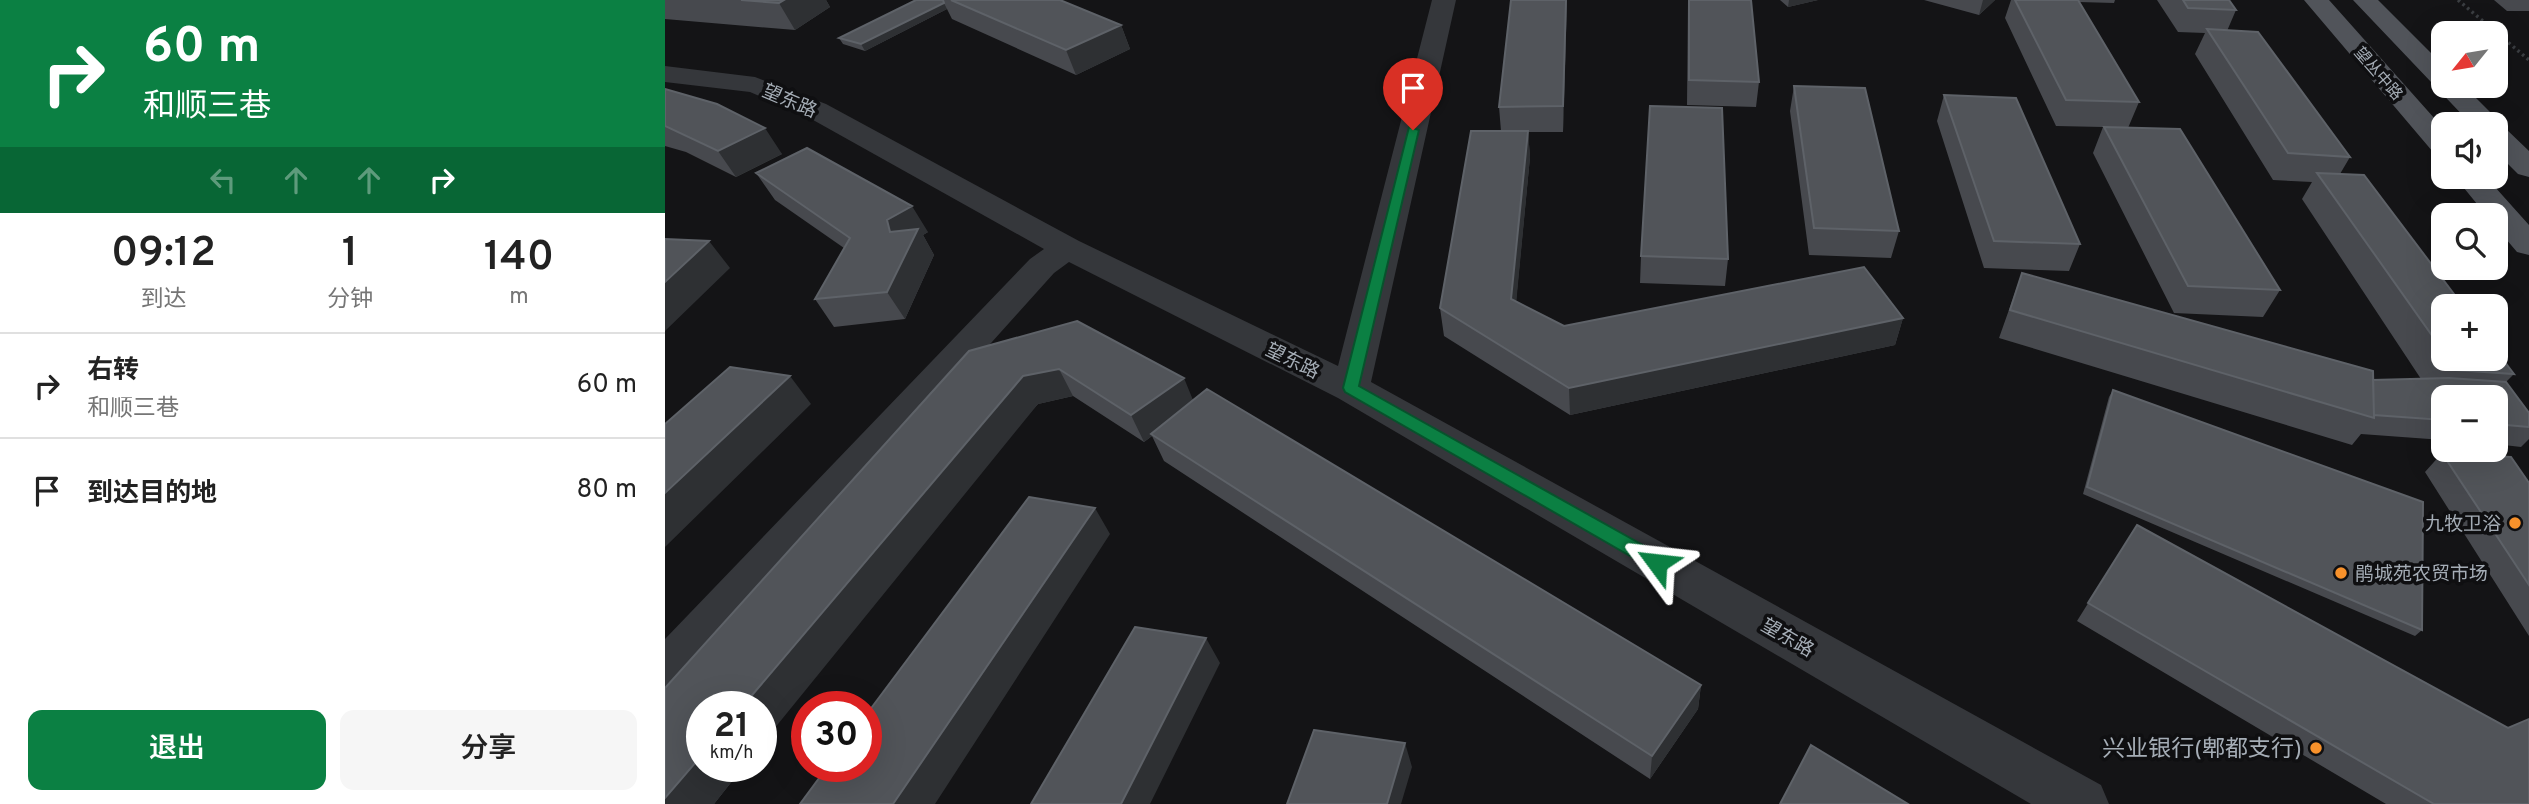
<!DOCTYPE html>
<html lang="zh">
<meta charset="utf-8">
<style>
body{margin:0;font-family:Overpass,"Noto Sans SC",sans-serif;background:#f6f6f6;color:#222;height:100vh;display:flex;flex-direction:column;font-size:26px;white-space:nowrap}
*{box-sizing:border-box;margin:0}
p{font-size:23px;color:#767676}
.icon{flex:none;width:38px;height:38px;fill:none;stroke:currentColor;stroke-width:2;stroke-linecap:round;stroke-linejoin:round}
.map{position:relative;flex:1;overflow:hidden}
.sheet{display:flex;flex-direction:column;background:#fff;width:665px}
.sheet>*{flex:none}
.top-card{background:#0b8043;color:#fff;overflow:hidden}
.needle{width:46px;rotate:240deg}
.tools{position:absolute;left:1766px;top:21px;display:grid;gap:14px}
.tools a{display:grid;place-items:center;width:77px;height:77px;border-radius:14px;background:#fff;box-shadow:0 7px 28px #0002;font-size:35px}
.speed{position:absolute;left:21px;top:691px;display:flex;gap:14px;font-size:35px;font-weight:700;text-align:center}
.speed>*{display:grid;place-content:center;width:91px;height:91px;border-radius:50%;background:#fff;box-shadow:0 7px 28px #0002;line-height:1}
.speed small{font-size:18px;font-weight:400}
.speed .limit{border:10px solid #d22;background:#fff;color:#111}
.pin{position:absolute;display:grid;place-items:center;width:60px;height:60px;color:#fff;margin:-72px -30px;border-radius:50% 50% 50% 0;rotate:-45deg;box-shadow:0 0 7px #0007}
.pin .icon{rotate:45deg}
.me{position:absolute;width:77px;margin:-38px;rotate:300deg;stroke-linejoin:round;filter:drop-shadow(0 0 5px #0008)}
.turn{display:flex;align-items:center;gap:24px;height:147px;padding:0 28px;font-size:32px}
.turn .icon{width:91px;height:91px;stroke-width:2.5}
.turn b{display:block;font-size:49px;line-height:60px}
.lanes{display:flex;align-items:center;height:66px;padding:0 28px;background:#0003;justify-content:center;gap:35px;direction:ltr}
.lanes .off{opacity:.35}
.eta{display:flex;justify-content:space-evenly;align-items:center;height:119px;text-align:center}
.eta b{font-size:42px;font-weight:600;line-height:49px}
.button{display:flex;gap:14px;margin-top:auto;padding:14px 28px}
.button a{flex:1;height:80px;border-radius:14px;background:#0b8043;color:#fff;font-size:28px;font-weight:600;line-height:80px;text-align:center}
.button a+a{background:#f6f6f6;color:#222}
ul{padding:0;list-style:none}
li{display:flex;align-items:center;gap:21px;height:105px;padding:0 28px;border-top:2px solid #e0e0e0}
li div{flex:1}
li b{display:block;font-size:26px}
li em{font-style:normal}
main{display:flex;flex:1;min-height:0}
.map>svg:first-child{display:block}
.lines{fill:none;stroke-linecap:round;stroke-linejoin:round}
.path{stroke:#3b3e42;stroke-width:3.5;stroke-dasharray:2.5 3.5;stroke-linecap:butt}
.minor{fill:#35373b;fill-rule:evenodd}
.major{fill:#51545a;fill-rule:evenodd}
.wall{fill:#47494e}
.shaded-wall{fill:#2e3033}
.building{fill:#515459;stroke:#5e6268;stroke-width:2}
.route{fill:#0b8043;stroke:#07532c;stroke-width:2}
.poi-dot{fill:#f7912b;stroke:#0f0f11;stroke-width:2.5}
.labels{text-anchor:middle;stroke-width:7;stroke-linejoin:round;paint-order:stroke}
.far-street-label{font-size:16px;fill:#a5adb6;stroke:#0f0f11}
.street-label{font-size:19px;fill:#a5adb6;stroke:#0f0f11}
.poi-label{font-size:19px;fill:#a5adb6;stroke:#0f0f11;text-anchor:end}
.near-poi-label{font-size:23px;fill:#a5adb6;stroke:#0f0f11;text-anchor:end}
</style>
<main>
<section class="sheet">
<div class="top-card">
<div class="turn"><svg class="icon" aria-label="right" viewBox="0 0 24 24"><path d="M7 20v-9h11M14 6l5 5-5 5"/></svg><div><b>60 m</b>和顺三巷</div></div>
<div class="lanes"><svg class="icon off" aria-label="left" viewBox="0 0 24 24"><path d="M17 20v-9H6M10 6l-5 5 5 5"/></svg><svg class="icon off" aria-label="ahead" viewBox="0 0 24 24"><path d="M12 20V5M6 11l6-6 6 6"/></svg><svg class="icon off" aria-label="ahead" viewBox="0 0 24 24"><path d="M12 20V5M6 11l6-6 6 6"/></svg><svg class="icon" aria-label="right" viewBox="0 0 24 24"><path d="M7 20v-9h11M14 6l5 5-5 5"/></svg></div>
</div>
<div class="eta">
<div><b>09:12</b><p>到达</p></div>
<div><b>1</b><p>分钟</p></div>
<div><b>140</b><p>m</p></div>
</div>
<ul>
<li><svg class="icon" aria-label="right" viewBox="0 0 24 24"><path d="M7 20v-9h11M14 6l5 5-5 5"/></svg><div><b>右转</b><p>和顺三巷</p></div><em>60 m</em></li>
<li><svg class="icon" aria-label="arrive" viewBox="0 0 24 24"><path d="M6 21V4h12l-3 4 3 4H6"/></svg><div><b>到达目的地</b></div><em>80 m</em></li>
</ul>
<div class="button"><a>退出</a><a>分享</a></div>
</section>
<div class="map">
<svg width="1864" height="804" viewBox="0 0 1864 804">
<rect width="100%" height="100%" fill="#141416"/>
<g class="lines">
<path class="path" d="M1793 0 1864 60"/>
<path class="minor" d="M767 0H791L706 382 1436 785 1444 804H1366L673 398 404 262 389 273 17 687 0 694V639L365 259 379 249 141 116 85 92 0 82V66L90 77 161 104 414 241 673 366Z"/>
<path class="major" d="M1639 0H1664L1778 128V155L1768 152Z
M1688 0H1713L1778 65V86H1799L1831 118 1835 124 1834 126 1840 128 1864 151V177L1853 174 1830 151V124H1806Z
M1790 177H1821L1864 225V255L1852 252 1830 226V215H1821Z"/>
</g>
<path class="wall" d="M0 0H161L165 7 130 30 0 19Z
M251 0H395L456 25 465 49 411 75 287 19 282 9 200 51 178 44 174 38Z
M846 0H902L898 132H863L865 157 851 301 899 326 1238 318 1230 345 905 415 779 336 775 308 836 131 834 107Z
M1023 0H1086L1094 82 1091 107 1022 105Z
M1115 0H1153L1123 7Z
M1259 0H1330L1314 15Z
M1346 0H1450L1449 3 1414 2 1474 102 1463 128 1615 290 1598 317 1509 313 1428 153 1438 127 1391 126 1340 18Z
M1492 0H1564L1571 10 1562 31 1685 157 1675 174 1778 306V359H1830L1849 374 1841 382 1864 413V439L1856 447 1830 444V397H1778V440L1696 434 1687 445 1334 338 1357 273 1708 380 1756 379 1637 199 1647 182 1608 180 1530 54 1540 33 1513 32Z
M1829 0H1864V11H1842Z
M1129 86 1234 231 1226 258 1144 255 1125 111Z
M0 89 117 154 71 177 21 152 0 146Z
M1279 95 1415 244 1404 271 1319 268 1272 121Z
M91 173 263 232 258 235 269 255 240 319 169 327 150 299 179 248 110 200Z
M976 256 1063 259 1060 286 975 283Z
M412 321 528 400 1036 685 1033 709 985 779 499 461 487 436 479 442 408 396 373 404 37 766H79L49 804H0Z
M1448 390 1757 630 1750 636 1418 494 1444 397Z
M1777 453 1864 483V636L1760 472Z
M1472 525 1843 728 1864 804H1721L1412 621Z"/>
<path class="shaded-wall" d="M119 0H161L165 7 130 30 114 3Z
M901 0H902L898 132V106Z
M1124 0H1153L1123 7Z
M1318 0H1330L1314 15Z
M279 3 282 9 200 51 196 44Z
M456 25 465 49 411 75 401 50Z
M100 128 117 154 71 177 53 151Z
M863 131 865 157 849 326 846 299Z
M247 206 263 232 258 235 269 255 240 319 222 292 225 232 222 220Z
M44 241 65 268 0 331V282Z
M1238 318 1230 345 905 415 904 388Z
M394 369 408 396 373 404 96 745V707H77L358 376Z
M125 376 146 404 0 547V493Z
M519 378 530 405 486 434 487 436 479 442 466 415Z
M430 508 445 534 270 804H228Z
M541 638 555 663 485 804H456Z
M1036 685 1033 709 985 779 987 756Z
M740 743 747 767 736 804H722Z
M37 755V766H79L49 804H0V798Z"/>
<path class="building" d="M76 0H119L114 3Z
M251 0H278L279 3 196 44 174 38Z
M286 0H395L456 25 401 50Z
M846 0H901L898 106 834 107Z
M1024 0H1086L1094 82 1024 80Z
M1350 0H1413L1474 102 1401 100Z
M1518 0H1564L1571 10 1523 8Z
M1542 29 1593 32 1685 157 1623 153Z
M1129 86 1200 88 1234 231 1149 228Z
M0 89 52 104 100 128 53 151 0 126Z
M1279 95 1351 98 1415 244 1329 241Z
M985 106 1057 108 1063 259 976 256Z
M1439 127 1515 129 1615 290 1523 286Z
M806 131H863L846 299 899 326 1199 267 1238 318 904 388 775 308Z
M142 148 247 206 222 220 225 232 253 229 222 292 150 299 185 238 91 173Z
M1652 173 1699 175 1798 306H1778V351Z
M0 239 44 241 0 282Z
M1357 273 1708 371 1709 418 1345 310Z
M412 321 519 378 466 415 394 369 358 376 77 707H37V755L0 798V688L304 351Z
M1830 349 1849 374 1791 370 1784 359H1830Z
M65 367 125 376 0 493V424Z
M1784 378 1841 382 1864 413V427L1830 424V397H1778V420L1709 415 1708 380Z
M542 389 1036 685 987 756 486 434Z
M1448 390 1758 502 1757 630 1422 487Z
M1777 453 1846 457 1864 483V585Z
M364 497 430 508 228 804H135L163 766H201V715Z
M1472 525 1843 728 1864 719V804H1769L1423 603Z
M470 627 541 638 456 804H366Z
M649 730 740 743 722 804H622Z
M1146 745 1243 804H1115Z"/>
<path class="route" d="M744 127 754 130 694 386 999 557 1002 563 999 568 992 570 986 568 680 392 678 388Z"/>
<g class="poi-dot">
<circle cx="1850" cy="523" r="7"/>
<circle cx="1676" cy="573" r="7"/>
<circle cx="1651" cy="748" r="7"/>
</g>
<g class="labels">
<g class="far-street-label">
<text transform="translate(1714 73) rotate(49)" y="6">望丛中路</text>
</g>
<g class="street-label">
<text transform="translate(125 100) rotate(23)" y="7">望东路</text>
<text transform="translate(628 360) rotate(26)" y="7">望东路</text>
<text transform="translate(1123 637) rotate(30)" y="7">望东路</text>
</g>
<g class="poi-label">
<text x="1836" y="530">九牧卫浴</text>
<text x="1690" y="580" text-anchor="start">鹃城苑农贸市场</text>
</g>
<g class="near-poi-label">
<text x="1637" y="756">兴业银行(郫都支行)</text>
</g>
</g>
</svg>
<div class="tools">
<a><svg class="needle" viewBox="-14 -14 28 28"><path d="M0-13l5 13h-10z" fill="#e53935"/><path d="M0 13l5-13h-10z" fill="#767676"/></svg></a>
<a><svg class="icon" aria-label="sound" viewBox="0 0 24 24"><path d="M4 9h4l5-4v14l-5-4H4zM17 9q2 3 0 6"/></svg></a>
<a><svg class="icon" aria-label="search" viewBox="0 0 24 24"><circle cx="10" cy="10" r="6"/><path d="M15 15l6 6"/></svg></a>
<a>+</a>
<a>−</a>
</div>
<div class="speed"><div>21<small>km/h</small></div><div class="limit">30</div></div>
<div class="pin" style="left:748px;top:130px;background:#d93025"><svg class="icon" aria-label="arrive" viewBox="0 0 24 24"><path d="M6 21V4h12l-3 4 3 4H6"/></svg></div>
<svg class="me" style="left:992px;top:563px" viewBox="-20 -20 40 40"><path d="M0-17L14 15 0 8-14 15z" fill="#0b8043" stroke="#fff" stroke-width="4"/></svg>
</div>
</main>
